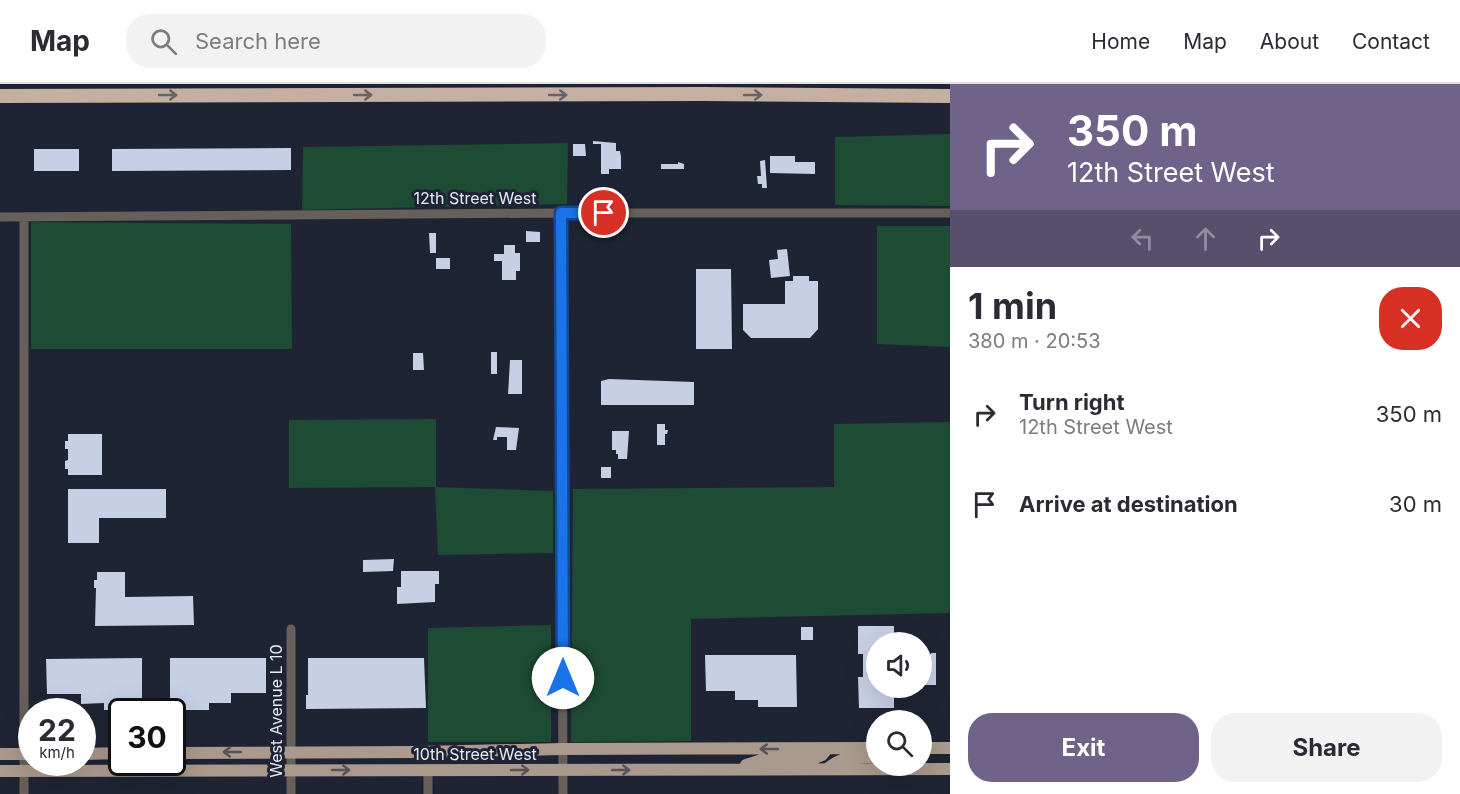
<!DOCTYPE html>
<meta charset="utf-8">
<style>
body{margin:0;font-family:Inter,sans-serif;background:#f2f2f3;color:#2b2b33;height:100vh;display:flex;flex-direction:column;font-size:22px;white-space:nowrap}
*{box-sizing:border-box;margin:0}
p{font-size:20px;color:#7c7c81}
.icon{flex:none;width:33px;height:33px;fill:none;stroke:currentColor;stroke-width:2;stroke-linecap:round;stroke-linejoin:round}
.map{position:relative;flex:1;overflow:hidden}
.panel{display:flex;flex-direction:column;background:#fff;width:510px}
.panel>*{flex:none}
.banner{background:#6f6389;color:#fff;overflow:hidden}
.buttons{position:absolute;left:866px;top:548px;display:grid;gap:12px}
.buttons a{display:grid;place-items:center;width:66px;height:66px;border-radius:50%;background:#fff;box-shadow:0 6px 24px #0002;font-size:30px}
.speed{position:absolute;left:18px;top:614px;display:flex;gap:12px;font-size:30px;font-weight:700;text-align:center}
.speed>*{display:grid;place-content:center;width:78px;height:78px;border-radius:50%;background:#fff;box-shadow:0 6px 24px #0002;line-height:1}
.speed small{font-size:15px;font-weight:400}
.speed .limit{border:3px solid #111;border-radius:9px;background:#fff;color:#111}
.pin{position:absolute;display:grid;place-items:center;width:51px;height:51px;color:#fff;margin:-26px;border:3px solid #fff;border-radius:50%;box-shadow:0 2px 6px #0007}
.me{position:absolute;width:66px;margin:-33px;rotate:0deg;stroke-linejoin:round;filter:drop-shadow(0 0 4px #0008)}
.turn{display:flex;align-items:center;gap:21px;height:126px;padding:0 18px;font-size:27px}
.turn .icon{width:78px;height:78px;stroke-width:2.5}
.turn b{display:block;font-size:42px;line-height:51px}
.lanes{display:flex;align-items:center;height:57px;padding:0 18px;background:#0003;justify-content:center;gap:30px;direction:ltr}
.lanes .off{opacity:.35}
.round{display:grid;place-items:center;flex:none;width:63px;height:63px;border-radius:24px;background:#f2f2f3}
.headline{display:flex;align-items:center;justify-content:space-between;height:102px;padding:0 18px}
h1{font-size:36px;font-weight:700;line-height:45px}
.primary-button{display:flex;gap:12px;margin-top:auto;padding:12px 18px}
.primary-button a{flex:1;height:69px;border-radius:24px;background:#6f6389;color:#fff;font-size:24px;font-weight:700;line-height:69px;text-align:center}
.primary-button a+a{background:#f2f2f3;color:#2b2b33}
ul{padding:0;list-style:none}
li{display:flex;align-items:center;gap:18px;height:90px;padding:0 18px}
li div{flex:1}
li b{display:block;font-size:22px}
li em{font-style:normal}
header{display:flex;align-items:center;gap:36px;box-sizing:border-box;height:84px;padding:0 30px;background:#fff;border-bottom:2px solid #e1e1e2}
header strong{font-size:28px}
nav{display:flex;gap:33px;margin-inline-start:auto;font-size:21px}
.search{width:420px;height:54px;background:#f2f2f3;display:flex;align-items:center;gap:15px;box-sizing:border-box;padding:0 21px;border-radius:24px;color:#7c7c81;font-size:22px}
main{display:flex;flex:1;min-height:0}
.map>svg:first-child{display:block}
.green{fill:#1e4b33}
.building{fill:#c7cfe5}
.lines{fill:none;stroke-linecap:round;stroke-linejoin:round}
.minor{stroke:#675f59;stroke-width:9}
.major{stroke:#aa998d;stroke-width:12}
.highway{stroke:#c4b0a2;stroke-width:14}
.oneway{stroke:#696366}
.oneway2{stroke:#575358}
.route-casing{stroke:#114b97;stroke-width:15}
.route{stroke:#1a73e8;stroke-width:10}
.labels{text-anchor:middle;stroke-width:6;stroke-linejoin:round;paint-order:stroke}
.street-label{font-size:16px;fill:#e6eaf5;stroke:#1f2434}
</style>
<header>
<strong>Map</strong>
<div class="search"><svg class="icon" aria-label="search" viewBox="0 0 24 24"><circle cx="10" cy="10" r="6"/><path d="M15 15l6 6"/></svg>Search here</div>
<nav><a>Home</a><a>Map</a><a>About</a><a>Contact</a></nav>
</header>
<main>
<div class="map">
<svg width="950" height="710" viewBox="0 0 950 710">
<rect width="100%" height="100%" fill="#1f2434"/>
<path class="green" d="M950 50V122L835 121V53Z
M568 59 567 120 302 126 303 63Z
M31 138 291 140 292 265H31Z
M877 142H950V263L877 260Z
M436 335V403L553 407V469L438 471 435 403 289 404V336Z
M950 338V529L691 535V657L571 658 573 405 834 403V340Z
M551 541V658H428V544Z"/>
<path class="building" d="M593 57 616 59V67H620L621 73V85H609V90H601V60H593Z
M573 60H585L586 72H573Z
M291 64V86L112 87V65Z
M34 65H79V87H34Z
M770 72H795V78H815V90L770 89Z
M765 76 767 104H762V100H758L757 92H761L760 77Z
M678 78 684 80V85H661V80H678Z
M526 147 540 148V158H526Z
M429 149H436V169H430Z
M504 161H515V169H520V187H516V196H502V177H494V170H504Z
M787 165 790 192 771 194 769 176 778 175 777 166Z
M436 174H450V185H436Z
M696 185H731L732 265H696Z
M793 192H809V197H818V245L810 254H751L743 246V220H785V197H793Z
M491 268H497V290H491Z
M413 269H423L424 286H413Z
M510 276H522V310H508Z
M609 295 694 298V321H601V297Z
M657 340H665V346H668L667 350H665V361H657Z
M496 343 519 344 516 366H507V353H497V356H493Z
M612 347H629L627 375H618V370H616V366H612Z
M68 350H102V391H68V385H65V377L68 376V365H65V357H68Z
M601 383H611V394H601Z
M68 405H166V434H99V459H68Z
M394 475 393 487 363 488V476Z
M401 487H439V500H435V518L397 520V503H401Z
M97 488H125V513L193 512 194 541 95 542 96 504H94V496H97Z
M858 542H894V558H876V603H894V624H859L858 593H863V570H858Z
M801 543H813V556H801Z
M931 569H936V601H921V570H931Z
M705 571H796L797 623H758V616H735V607H706Z
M142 574V626H104V619L81 620V610H47L46 575Z
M170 574H266V609H231V619H209V626H170Z
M308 574H424L426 624 306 625V611H308Z"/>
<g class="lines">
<path class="minor" d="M561 129 563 710
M0 133 561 129H950
M291 545V710
M428 686V710
M24 710V133"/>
<path class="major" d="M921 664H950
M172 669 419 668 563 665 876 664
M0 670H32
M82 670 122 669
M746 681 762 676 815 674 822 671 827 665
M827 685C844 671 855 673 876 673
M0 687 950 685"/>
<path class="highway" d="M0 12 704 10 950 12"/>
</g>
<defs><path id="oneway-shaft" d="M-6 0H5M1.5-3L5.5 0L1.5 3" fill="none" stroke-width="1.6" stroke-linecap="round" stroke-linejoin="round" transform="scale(1.5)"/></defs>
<g class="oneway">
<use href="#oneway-shaft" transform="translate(168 11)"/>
<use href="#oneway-shaft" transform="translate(363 11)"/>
<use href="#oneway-shaft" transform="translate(558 11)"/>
<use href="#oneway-shaft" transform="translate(753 11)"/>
</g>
<g class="oneway2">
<use href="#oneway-shaft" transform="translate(769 665) rotate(180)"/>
<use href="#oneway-shaft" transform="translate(232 668) rotate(180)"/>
<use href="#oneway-shaft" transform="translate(341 686)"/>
<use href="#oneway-shaft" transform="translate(520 686)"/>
<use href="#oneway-shaft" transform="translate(621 686)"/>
</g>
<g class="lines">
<defs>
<path id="route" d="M563 594 561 129H604"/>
</defs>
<use href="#route" class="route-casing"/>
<use href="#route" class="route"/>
</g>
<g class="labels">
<g class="street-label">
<text x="475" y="120">12th Street West</text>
<text transform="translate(276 627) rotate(-90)" y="6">West Avenue L 10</text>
<text x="475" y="676">10th Street West</text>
</g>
</g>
</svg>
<div class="buttons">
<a><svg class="icon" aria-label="sound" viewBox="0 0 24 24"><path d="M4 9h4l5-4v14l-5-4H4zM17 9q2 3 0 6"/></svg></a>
<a><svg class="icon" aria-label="search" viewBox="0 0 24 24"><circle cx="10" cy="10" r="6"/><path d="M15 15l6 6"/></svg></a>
</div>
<div class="speed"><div>22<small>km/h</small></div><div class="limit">30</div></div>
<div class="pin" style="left:604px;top:129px;background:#d93025"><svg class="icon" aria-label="arrive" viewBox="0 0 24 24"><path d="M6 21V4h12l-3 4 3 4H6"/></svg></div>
<svg class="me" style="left:563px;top:594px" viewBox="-20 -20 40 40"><circle r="19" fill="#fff"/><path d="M0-13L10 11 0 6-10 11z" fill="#1a73e8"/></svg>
</div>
<section class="panel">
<div class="banner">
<div class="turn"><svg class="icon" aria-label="right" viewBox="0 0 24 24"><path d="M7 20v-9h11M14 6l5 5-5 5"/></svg><div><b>350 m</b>12th Street West</div></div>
<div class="lanes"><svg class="icon off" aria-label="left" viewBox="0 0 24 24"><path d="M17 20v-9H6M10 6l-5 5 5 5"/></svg><svg class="icon off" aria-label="ahead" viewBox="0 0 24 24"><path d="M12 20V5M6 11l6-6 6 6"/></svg><svg class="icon" aria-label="right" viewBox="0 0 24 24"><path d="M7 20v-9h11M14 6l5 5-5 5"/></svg></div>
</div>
<div class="headline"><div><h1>1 min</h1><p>380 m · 20:53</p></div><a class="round" style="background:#d93025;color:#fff"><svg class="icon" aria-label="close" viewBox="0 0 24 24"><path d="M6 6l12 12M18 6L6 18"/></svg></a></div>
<ul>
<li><svg class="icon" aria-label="right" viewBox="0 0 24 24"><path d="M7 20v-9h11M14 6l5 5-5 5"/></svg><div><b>Turn right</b><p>12th Street West</p></div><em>350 m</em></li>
<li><svg class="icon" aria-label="arrive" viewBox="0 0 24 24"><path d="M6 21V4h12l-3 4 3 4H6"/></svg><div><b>Arrive at destination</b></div><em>30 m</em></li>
</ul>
<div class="primary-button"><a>Exit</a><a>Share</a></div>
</section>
</main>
